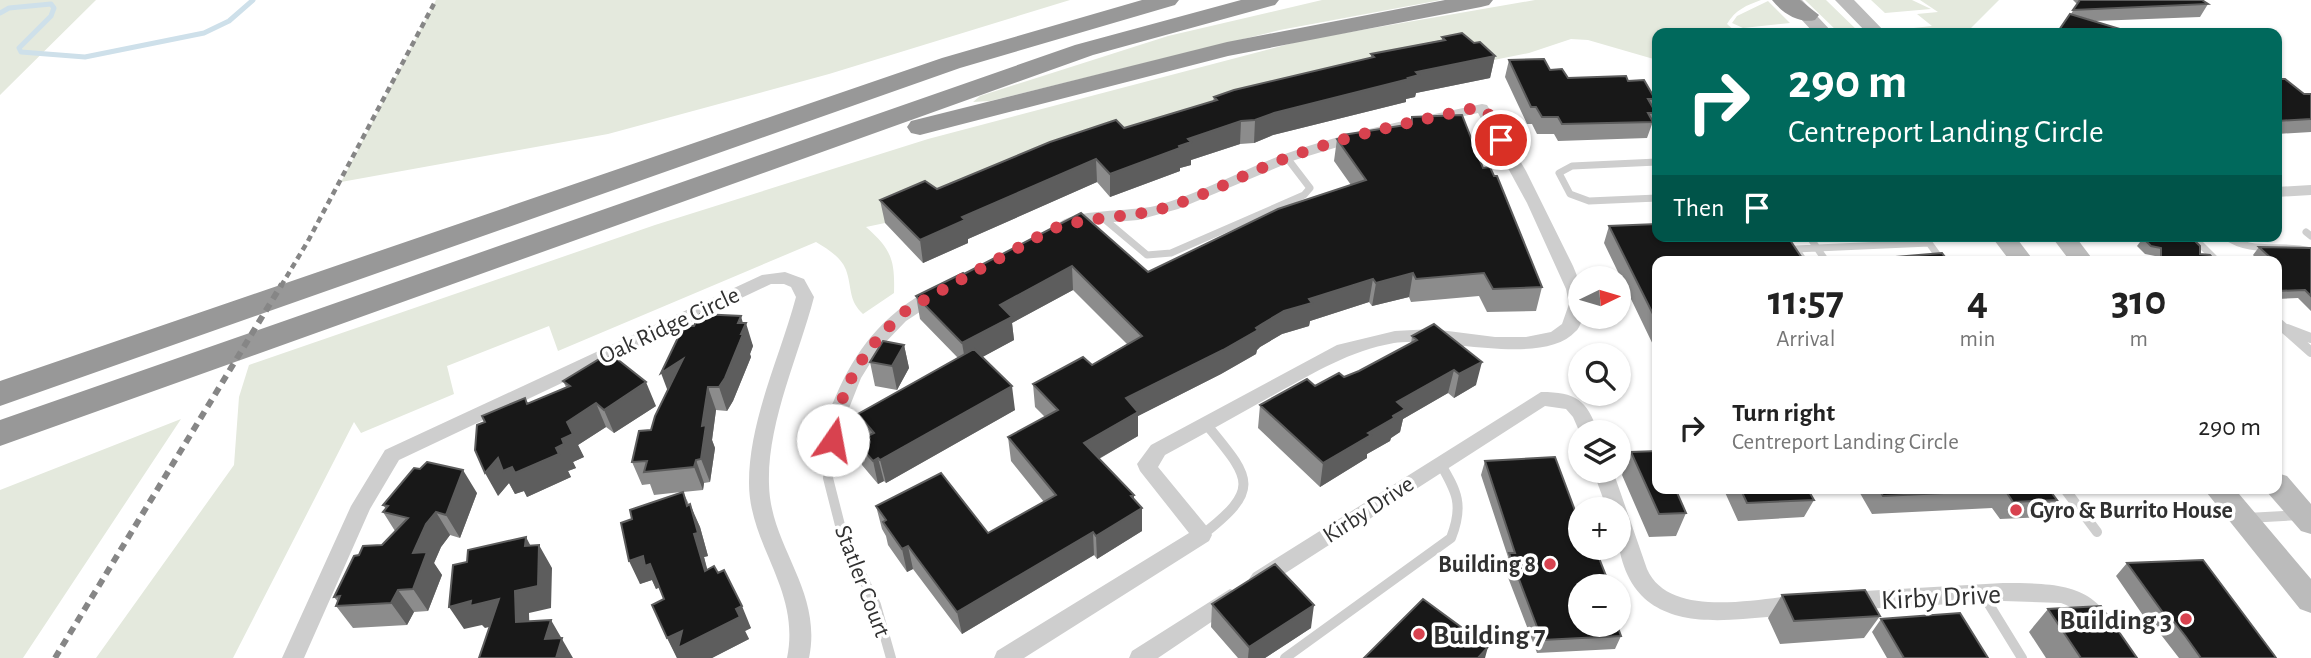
<!DOCTYPE html>
<meta charset="utf-8">
<style>
body{margin:0;font-family:"Alegreya Sans",sans-serif;background:#f2f2f2;color:#222;height:100vh;display:flex;flex-direction:column;font-size:26px;white-space:nowrap}
*{box-sizing:border-box;margin:0}
p{font-size:23px;color:#767676}
.icon{flex:none;width:38px;height:38px;fill:none;stroke:currentColor;stroke-width:2;stroke-linecap:round;stroke-linejoin:round}
.map{position:relative;flex:1;overflow:hidden}
.sheet{position:absolute;left:1652px;top:256px;width:630px;height:238px;display:flex;flex-direction:column;background:#fff;border-radius:14px;box-shadow:0 2px 5px #0004}
.sheet>*{flex:none}
.guide{position:absolute;left:1652px;top:28px;width:630px;height:214px;border-radius:14px;box-shadow:0 2px 5px #0004;background:#00695c;color:#fff;overflow:hidden}
.needle{width:46px;rotate:85deg}
.buttons{position:absolute;left:1568px;top:266px;display:grid;gap:14px}
.buttons a{display:grid;place-items:center;width:63px;height:63px;border-radius:50%;background:#fff;box-shadow:0 2px 5px #0004;font-size:35px}
.pin{position:absolute;display:grid;place-items:center;width:60px;height:60px;color:#fff;margin:-30px;border:4px solid #fff;border-radius:50%;box-shadow:0 2px 7px #0007}
.me{position:absolute;width:77px;margin:-38px;rotate:12deg;stroke-linejoin:round;filter:drop-shadow(0 0 5px #0008)}
.turn{display:flex;align-items:center;gap:24px;height:147px;padding:0 21px;font-size:32px}
.turn .icon{width:91px;height:91px;stroke-width:2.5}
.turn b{display:block;font-size:49px;line-height:60px}
.then{display:flex;align-items:center;height:66px;padding:0 21px;background:#0003;gap:14px;font-size:26px}
.eta{display:flex;justify-content:space-evenly;align-items:center;height:119px;text-align:center}
.eta b{font-size:42px;font-weight:700;line-height:49px}
ul{padding:0;list-style:none}
li{display:flex;align-items:center;gap:21px;height:105px;padding:0 21px}
li div{flex:1}
li b{display:block;font-size:26px}
li em{font-style:normal}
.map>svg:first-child{display:block}
.green{fill:#e4e9dd}
.lines{fill:none;stroke-linecap:round;stroke-linejoin:round}
.stream{stroke:#cee0ea;stroke-width:5}
.lane-far1{stroke:#cecece;stroke-width:7}
.lane{stroke:#cecece;stroke-width:10}
.street{fill:#cecece;fill-rule:evenodd}
.secondary{fill:#bbb;fill-rule:evenodd}
.highway{fill:#989898;fill-rule:evenodd}
.rail-far1{stroke:#868686;stroke-width:4.5;stroke-dasharray:6 4.5;stroke-linecap:butt}
.rail{stroke:#868686;stroke-width:6;stroke-dasharray:8 6;stroke-linecap:butt}
.wall{fill:#8c8c8c}
.shaded-wall{fill:#5d5d5d}
.building{fill:#181818;stroke:#5d5d5d;stroke-width:2}
.route{stroke:#d8424f;stroke-width:12;stroke-dasharray:0 21.6}
.poi-dot{fill:#d8424f;stroke:#fff;stroke-width:2.5}
.labels{text-anchor:middle;stroke-width:7;stroke-linejoin:round;paint-order:stroke}
.street-label{font-size:24px;fill:#313131;stroke:#fff}
.poi-label{font-size:24px;font-weight:bold;fill:#313131;stroke:#fff;text-anchor:start}
.near-street-label{font-size:28px;fill:#313131;stroke:#fff}
.near-poi-label{font-size:28px;font-weight:bold;fill:#313131;stroke:#fff;text-anchor:end}
</style>
<div class="map">
<svg width="2311" height="658" viewBox="0 0 2311 658">
<rect width="100%" height="100%" fill="#fff"/>
<path class="green" d="M0 0H96L0 95Z
M436 0H1070L829 74 608 134 341 182Z
M1322 0H1441L1280 30 990 101 973 102 980 96 1168 36Z
M1535 0H1761C1747 5 1735 10 1727 24L1735 31 1760 29 1765 33H1657V60L1588 40 1571 39 1529 53 1469 65 928 204 885 223 866 227C891 249 895 259 894 293L863 314C849 301 852 290 847 273 843 258 829 250 816 242L558 351 549 326 447 366 454 394 361 433 354 422 233 658H96L234 465 239 397 249 365 655 225 928 139 1304 40Z
M1805 0H1826L1860 33H1839Z
M1871 0H1912L1931 9 1885 13Z
M1920 0H1999L1966 33H1915L1904 29 1932 26 1917 14 1938 12Z
M1768 1 1790 23 1743 28 1732 23 1737 16Z
M181 419 23 658H0V490Z"/>
<g class="lines">
<path class="stream" d="M0 13 9 8 51 4 54 8 51 16 19 48 21 52 85 57 204 33 229 21 253 0"/>
<path class="lane-far1" d="M1657 162 1572 166 1559 173 1570 194 1589 201 1657 198
M1103 218 1147 255 1171 253 1304 195 1310 188 1287 158
M2306 232 2311 236
M1924 236 1942 261
M2192 236 2217 261
M2225 236C2252 255 2281 243 2311 251
M1817 248 1929 243
M1817 248 1826 261
M1804 261 1796 249 1817 248 1809 236
M2142 261 2151 260"/>
<path class="lane" d="M2277 322 2311 352
M2287 329 2311 338
M835 421 828 478 843 537 876 605 891 658
M2064 488 2097 532
M2247 518 2299 515
M1202 535C1263 488 1250 478 1206 424
M1982 593 2022 658
M1285 658 1451 538C1464 505 1457 492 1440 463"/>
<path class="street" d="M1482 104 1487 105 1526 171 1573 266 1580 283V317H1583C1581 321 1580 328 1576 331 1543 368 1441 336 1394 343 1349 351 1316 372 1277 393 1240 414 1202 435 1165 455L1158 467 1209 529 1212 535 1209 541 1024 658H994L997 651 1189 533 1140 471 1137 464 1151 445 1337 345 1395 331 1432 329 1495 337H1526L1551 332 1562 324 1569 304 1566 289 1527 203 1478 113 1377 135 1295 160 1178 209 1138 220 1080 225 1065 230 1059 229 1057 225C1071 208 1132 212 1155 206 1200 194 1241 170 1285 154 1349 131 1416 118 1482 104Z
M2311 185V195L2277 197V187Z
M785 272 804 279 814 297C799 355 767 423 769 484 770 547 823 590 809 658H787C801 590 749 546 749 483 749 420 780 357 796 297L791 287 784 284H771L399 460 370 509 304 658H282L351 506 385 450 762 275Z
M938 286 946 292 944 296 906 321 879 349 861 378 842 426H828L826 421C843 374 864 335 905 305 915 298 926 290 938 286Z
M1541 392C1576 392 1587 400 1598 432L1580 433 1573 417 1566 409 1545 406 1267 585 1260 588 1253 585 1249 579 1253 573Z
M1593 471H1613L1647 569C1669 619 1755 599 1799 595L1807 598 1810 604 1807 610C1787 617 1763 617 1743 619 1683 624 1631 615 1619 547 1617 535 1619 521 1619 509H1607Z
M2003 583C2077 583 2100 587 2133 658H2110C2097 637 2086 611 2061 603L2003 601 1847 610 1839 607 1836 601 1839 595 1847 592Z
M1230 589 1238 592 1241 598 1238 604 1158 658H1129L1132 651Z"/>
<path class="secondary" d="M1783 0H1802L1833 33H1814Z
M1835 0H1854L1886 33H1867Z
M1991 236H2015L2034 261H2010Z
M2051 236H2075L2094 261H2070Z
M2277 473 2287 476 2311 504V534L2301 531 2267 492 2265 488H2277Z
M2203 488H2234L2311 579V613L2300 609Z"/>
<path class="highway" d="M1142 0H1179L1175 5 960 68 0 406V381L942 58Z
M1241 0H1279L1275 5 1093 55 0 446V420L1075 45Z
M1445 0H1493L1489 5 1481 7 1228 56 920 135 911 133 907 127 911 121 1227 42Z
M1772 0H1800L1819 15 1815 20C1800 24 1782 13 1772 0Z"/>
<path class="rail-far1" d="M281 286 308 241 436 0"/>
<path class="rail" d="M55 658 282 284"/>
</g>
<path class="wall" d="M2073 0H2202L2208 4 2200 17 2095 21 2071 14 2077 4Z
M1442 37 1474 43 1495 56 1490 78 1416 93 1415 97 1406 99V102L1273 135 1254 143 1240 144 1191 160V165L1180 168V171L1110 197 1097 182 968 239V243L923 263 885 223 880 200 937 189 1124 128 1213 101 1214 97 1371 58V54L1442 40Z
M1509 60 1550 70 1568 78 1628 81 1655 99 1652 106 1656 113 1647 138 1558 141 1554 134H1537L1532 124H1527L1505 77Z
M2277 79 2304 94H2311V132L2277 134Z
M1412 117 1483 168 1542 287 1536 311 1487 312 1479 296 1411 302 1409 297 1372 306 1369 302 1310 321 1309 326 1282 334 1260 347 1257 350 1256 354 1221 374 1138 416V436L1099 459 1134 499 1142 531 1097 559 1094 555 962 634 913 569 907 572 888 545 886 536 882 529 876 506 988 533 1044 502 1011 461 1008 437 1045 417 1035 407 1033 384 1092 365 1127 344 1073 290 1012 323 1014 340 982 357 1015 410 886 483 884 481 878 484 862 465 856 442 864 438 858 414 958 358 920 319 916 296 964 274 1081 213 1148 272 1351 185 1334 161 1337 139 1343 138V135L1411 124Z
M1609 226 1657 261V353L1604 243Z
M2143 238 2200 254 2215 261H2155V256L2145 254 2137 246Z
M2259 247 2311 248V311L2298 298 2277 299V261H2258L2253 255Z
M743 323 753 346 750 354 751 357 733 401 727 411 716 410 712 440 715 448 710 482 704 483 703 490 683 492 700 527 708 556 704 557 707 570 751 628 745 631 749 639 712 658H677L652 605 664 599 660 587 656 589 652 580 640 584 632 519 681 492 654 495 650 484 642 485 632 462 651 430 694 326Z
M1412 336 1476 385 1454 398 1448 393 1403 419 1400 432 1391 438 1390 441 1367 454V458L1320 487 1258 428 1260 405 1315 386 1344 377 1359 371 1411 344Z
M904 345 909 368 897 390 875 386 870 362Z
M563 381 656 406 614 433 606 427 578 445 584 457 573 462 576 468 568 471 571 477 527 497 524 491 515 494 509 483 498 496 528 404 566 387Z
M1631 452 1686 513 1676 536 1649 537 1622 475Z
M1485 461 1580 548V586L1621 636 1615 649 1537 653 1504 567 1508 557 1481 475Z
M420 469 477 493 460 538 450 535 441 547 434 563 442 575 428 611 414 612 407 625 353 628 336 606 338 602 334 597 359 555 382 545 395 531 383 512 386 509 383 505Z
M1723 488H1807L1814 500 1804 517 1738 521Z
M1857 488H2048L2057 500 2044 517 2000 519 1992 508 1872 514Z
M2127 563 2276 658H2179L2155 627H2151L2116 576Z
M1782 595 1880 616 1864 638 1780 644 1768 618Z
M1212 604 1311 628 1265 658H1238L1211 627Z
M2048 609 2137 658H2046L2029 632Z
M1881 619 1988 658H1887L1872 632Z"/>
<path class="shaded-wall" d="M1495 56 1490 78 1416 93 1415 97 1406 99V102L1273 135 1254 143 1255 120 1274 113 1416 72Z
M1241 121 1240 144 1191 160V165L1180 168V171L1110 197V174L1179 146 1188 139Z
M1096 159 1097 182 968 239V243L923 263 920 240 962 217Z
M1072 266 1073 290 1012 323 1014 340 966 366 962 343 1000 305Z
M1413 273 1409 297 1372 306 1376 283Z
M1373 279 1369 302 1310 321 1309 326 1282 334 1260 347 1257 350 1256 354 1221 374 1138 416V436L1086 466 1084 443 1126 398 1256 328 1262 324 1284 311 1309 299Z
M741 316 744 327 746 323 753 346 750 354 751 357 733 401 727 411 719 387Z
M904 345 909 368 897 390 892 366Z
M683 359 670 397 661 373Z
M1482 362 1476 385 1454 398 1459 374Z
M1454 370 1448 393 1403 419 1400 432 1391 438 1390 441 1367 454V458L1320 487 1323 463 1368 433 1397 402Z
M646 382 656 406 614 433 604 410Z
M1012 386 1015 410 886 483 880 460Z
M708 387 716 410 712 440 715 448 710 482 701 459 702 426Z
M596 403 606 427 578 445 584 457 573 462 576 468 568 471 571 477 527 497 524 491 515 494 509 483 498 496 485 473 498 458 512 467 556 448 562 439 567 422Z
M878 458 884 481 878 484 873 461Z
M696 460 704 483 703 490 694 467Z
M463 470 477 493 460 538 446 515Z
M1134 495V513L1142 508V531L1097 559 1096 536 1131 496Z
M690 504 700 527 708 556 704 557 714 594 705 571 694 534Z
M436 512 450 535 441 547 434 563 442 575 428 611 413 589V553L426 524Z
M1093 532 1094 555 962 634 957 612Z
M526 537 538 560 525 546Z
M539 545 552 568 551 608 529 613 530 645 516 622 515 591Z
M908 546 913 569 907 572 902 549Z
M643 556 650 564 660 587 656 589 652 580 640 584 629 561Z
M398 590 414 612 407 625 391 603Z
M499 599 513 621 485 628 482 625 464 629 449 607 471 601Z
M1314 605 1311 628 1265 658H1248L1249 647Z
M742 606 751 628 745 631 749 639 712 658H677L667 638 682 631Z
M551 620 573 658H556L545 639Z
M1488 647 1485 658H1478Z"/>
<path class="building" d="M2080 0H2202L2208 4 2073 10Z
M2070 14 2133 33H2057Z
M1462 33 1474 43 1480 42 1495 56 1416 72 1419 75 1408 78 1409 79 1274 113 1255 120 1241 121 1188 139 1191 142 1179 146 1180 148 1110 174 1096 159 962 217 965 220 920 240 880 200 925 181 937 189 1050 142 1116 120 1124 128 1217 100 1214 97 1234 90 1374 57 1371 54 1445 40 1442 37Z
M1544 59 1550 70 1562 69 1568 78 1626 76 1628 81 1644 80 1655 99H1648L1656 113H1648L1653 122 1562 124 1558 117H1542L1536 107H1531L1509 60Z
M2277 79H2285L2304 94H2311V119L2277 121Z
M1462 115 1483 168 1490 167 1494 176H1497L1542 287 1493 289 1484 273 1416 279 1413 273 1376 283 1373 279 1309 299 1312 303 1284 311 1262 324 1256 328 1258 330 1223 350 1126 398 1138 412 1084 443 1134 495 1131 496 1142 508 1096 536 1093 532 957 612 908 546 902 549 883 522 886 520 876 506 941 473 988 533 1056 495 1008 437 1058 410 1033 384 1083 357 1092 365 1142 336 1072 266 1000 305 1012 317 962 343 916 296 963 273 964 274 1081 213 1148 272 1278 209 1366 180 1337 139 1345 137 1343 135 1412 124V117Z
M1657 224V236H1737L1738 239 1788 237 1804 261H1657V322L1609 226Z
M2171 236H2190L2200 246V254L2210 255 2215 261H2165L2161 256V248L2151 246 2143 238Z
M2259 247 2311 248V296L2305 290 2277 291V265L2278 264 2277 261H2274Z
M1942 253 1948 261H1872L1871 259Z
M700 314 741 316 738 323H746L741 334H743L725 378 719 387H708L702 426 706 425 701 459 696 460 694 467 644 472 647 461 632 462 639 431 651 430 655 416 683 359 661 373 684 325 694 326Z
M1434 324 1482 362 1459 374 1454 370 1397 402 1405 409 1393 416 1394 418 1368 433 1371 435 1323 463 1260 405 1307 379 1315 386 1339 373 1344 377 1359 371 1417 340 1412 336Z
M883 341 904 345 892 366 870 362Z
M974 349 1012 386 880 460 878 458 873 461 856 442 874 433 858 414Z
M612 355 646 382 604 410 596 403 567 422 573 434 562 439 564 444 556 448 559 454 515 473 512 467 503 471 498 458 485 473 475 450 477 425 485 422 482 416 525 398 527 404 570 386 563 381 601 358 604 360Z
M1657 451V488H1675L1686 513 1659 514 1631 452Z
M1555 457 1580 524V548H1595L1610 586H1580V625H1617L1621 636 1542 640 1509 553H1515L1485 461Z
M427 462 463 470 446 515 436 512 426 524 413 553 427 552 413 589 398 590 391 603 336 606 340 596 334 597 354 556 359 555 363 546 382 545 408 518 383 512 388 506 383 505 414 468 420 469Z
M1740 488H1807L1814 500 1747 503Z
M1878 488H2048L2057 500 2013 502 2005 490 1883 496Z
M683 492 687 506 690 504 698 533 694 534 705 571 714 566 718 573 724 570 742 606 736 609 740 617 678 648 682 631 667 638 652 605 664 599 650 564 645 566 643 556 629 561 621 523 632 519 630 510Z
M526 537 525 546 539 545 538 586 515 591 516 622 551 620 545 639 562 638 556 658H479L499 599 470 606 471 601 449 607 453 565 467 562 468 550Z
M2203 560 2274 655 2276 658H2201L2186 637 2168 614H2164L2127 563Z
M1275 564 1314 605 1249 647 1212 604Z
M1865 590 1880 616 1794 621 1782 595Z
M1423 599 1488 647 1478 658H1364Z
M2101 606 2137 658H2081L2048 609Z
M1960 613 1988 658H1904L1881 619Z"/>
<g class="lines">
<path class="route" d="M833 440C839 386 867 344 908 309L1052 229C1091 215 1132 219 1171 206 1211 193 1249 172 1289 157 1349 135 1412 122 1474 108H1482L1489 115 1501 140"/>
</g>
<g class="poi-dot">
<circle cx="2016" cy="510" r="7"/>
<circle cx="1550" cy="564" r="7"/>
<circle cx="2186" cy="619" r="7"/>
<circle cx="1419" cy="634" r="7"/>
</g>
<g class="labels">
<g class="street-label">
<text transform="translate(669 325) rotate(-25)" y="8">Oak Ridge Circle</text>
<text transform="translate(1368 509) rotate(-33)" y="8">Kirby Drive</text>
<text transform="translate(863 581) rotate(69)" y="8">Statler Court</text>
</g>
<g class="poi-label">
<text x="2030" y="518">Gyro &amp; Burrito House</text>
<text x="1536" y="572" text-anchor="end">Building 8</text>
</g>
<g class="near-street-label">
<text transform="translate(1941 596) rotate(-3)" y="10">Kirby Drive</text>
</g>
<g class="near-poi-label">
<text x="2172" y="629">Building 3</text>
<text x="1433" y="644" text-anchor="start">Building 7</text>
</g>
</g>
</svg>
<div class="buttons">
<a><svg class="needle" viewBox="-14 -14 28 28"><path d="M0-13l5 13h-10z" fill="#e53935"/><path d="M0 13l5-13h-10z" fill="#767676"/></svg></a>
<a><svg class="icon" aria-label="search" viewBox="0 0 24 24"><circle cx="10" cy="10" r="6"/><path d="M15 15l6 6"/></svg></a>
<a><svg class="icon" aria-label="layers" viewBox="0 0 24 24"><path d="M12 4l9 5-9 5-9-5zM3 14l9 5 9-5"/></svg></a>
<a>+</a>
<a>−</a>
</div>
<div class="pin" style="left:1501px;top:140px;background:#d93025"><svg class="icon" aria-label="arrive" viewBox="0 0 24 24"><path d="M6 21V4h12l-3 4 3 4H6"/></svg></div>
<svg class="me" style="left:833px;top:440px" viewBox="-20 -20 40 40"><circle r="19" fill="#fff"/><path d="M0-13L10 11 0 6-10 11z" fill="#d8424f"/></svg>
<div class="guide">
<div class="turn"><svg class="icon" aria-label="right" viewBox="0 0 24 24"><path d="M7 20v-9h11M14 6l5 5-5 5"/></svg><div><b>290 m</b>Centreport Landing Circle</div></div>
<div class="then">Then<svg class="icon" aria-label="arrive" viewBox="0 0 24 24"><path d="M6 21V4h12l-3 4 3 4H6"/></svg></div>
</div>
<section class="sheet">
<div class="eta">
<div><b>11:57</b><p>Arrival</p></div>
<div><b>4</b><p>min</p></div>
<div><b>310</b><p>m</p></div>
</div>
<ul>
<li><svg class="icon" aria-label="right" viewBox="0 0 24 24"><path d="M7 20v-9h11M14 6l5 5-5 5"/></svg><div><b>Turn right</b><p>Centreport Landing Circle</p></div><em>290 m</em></li>
</ul>
</section>
</div>
